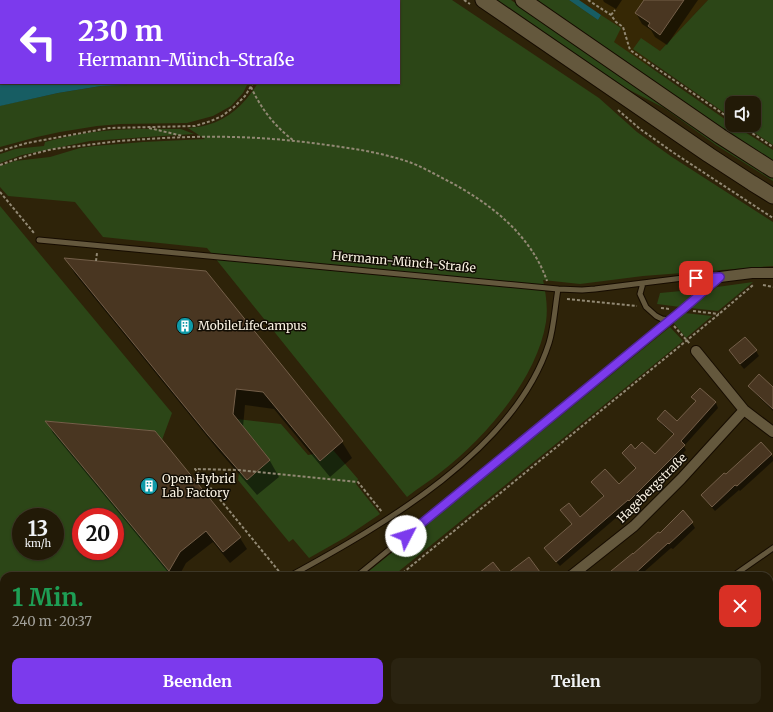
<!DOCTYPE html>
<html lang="de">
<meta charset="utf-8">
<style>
body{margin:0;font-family:Merriweather,serif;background:#2a2311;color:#f1f3f6;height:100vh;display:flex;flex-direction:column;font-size:15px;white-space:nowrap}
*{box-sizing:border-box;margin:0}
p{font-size:13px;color:#a2a19b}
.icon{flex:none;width:22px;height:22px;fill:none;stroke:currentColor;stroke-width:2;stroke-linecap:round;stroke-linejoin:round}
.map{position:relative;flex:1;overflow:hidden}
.sheet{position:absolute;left:0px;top:572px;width:773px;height:140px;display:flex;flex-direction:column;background:#221a07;border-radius:12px 12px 0 0;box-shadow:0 1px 3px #0004,0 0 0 1px #3f3828}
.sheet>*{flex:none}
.banner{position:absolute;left:0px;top:0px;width:400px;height:84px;box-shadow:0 1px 3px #0004,0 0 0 1px #3f3828;background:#7c3aed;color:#fff;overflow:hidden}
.controls{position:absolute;left:725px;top:96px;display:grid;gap:8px}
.controls a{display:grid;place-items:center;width:36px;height:36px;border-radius:8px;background:#221a07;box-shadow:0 1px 3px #0004,0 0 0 1px #3f3828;font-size:20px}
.speed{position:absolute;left:12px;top:508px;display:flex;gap:8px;font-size:20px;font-weight:700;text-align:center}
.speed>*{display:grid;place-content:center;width:52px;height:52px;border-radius:50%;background:#221a07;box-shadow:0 1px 3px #0004,0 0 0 1px #3f3828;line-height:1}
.speed small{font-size:10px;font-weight:400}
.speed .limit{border:6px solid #d22;background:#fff;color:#111}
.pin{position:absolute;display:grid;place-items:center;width:34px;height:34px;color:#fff;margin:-17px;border-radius:8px;box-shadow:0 2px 6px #0006}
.me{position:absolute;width:44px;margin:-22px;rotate:50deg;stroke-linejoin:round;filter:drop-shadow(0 0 3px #0008)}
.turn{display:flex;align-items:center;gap:14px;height:84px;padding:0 12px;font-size:18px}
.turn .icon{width:52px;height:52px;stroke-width:2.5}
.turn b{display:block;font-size:28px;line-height:34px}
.round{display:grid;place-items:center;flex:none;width:42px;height:42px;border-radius:8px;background:#2a2311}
.summary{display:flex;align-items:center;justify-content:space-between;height:68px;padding:0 12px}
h1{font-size:24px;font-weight:700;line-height:30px;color:#1e9e55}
.button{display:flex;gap:8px;margin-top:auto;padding:8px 12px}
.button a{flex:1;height:46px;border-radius:8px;background:#7c3aed;color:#fff;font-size:16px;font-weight:700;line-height:46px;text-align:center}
.button a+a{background:#2a2311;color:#f1f3f6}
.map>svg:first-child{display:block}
.built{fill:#362805}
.green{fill:#2c4617;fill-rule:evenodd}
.water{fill:#175d63}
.shadow{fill:#0007}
.building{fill:#493621;stroke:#745f49}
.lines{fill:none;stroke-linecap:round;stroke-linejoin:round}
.service-casing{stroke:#160c00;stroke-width:7}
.minor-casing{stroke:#160c00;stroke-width:12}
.secondary-casing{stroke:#160c00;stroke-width:17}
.path{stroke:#928974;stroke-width:2;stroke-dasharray:3 2;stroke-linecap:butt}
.service{stroke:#64583d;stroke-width:5}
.minor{stroke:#64583d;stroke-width:10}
.secondary{stroke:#64583d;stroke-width:15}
.route-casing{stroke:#51269a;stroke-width:10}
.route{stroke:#7c3aed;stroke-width:7}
.labels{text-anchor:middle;stroke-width:3;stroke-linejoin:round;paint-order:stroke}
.street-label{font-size:12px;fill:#f9f2e2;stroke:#120d04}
.poi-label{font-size:12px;fill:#f9f2e2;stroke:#120d04;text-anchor:start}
</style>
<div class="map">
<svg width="773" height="712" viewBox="0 0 773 712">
<rect width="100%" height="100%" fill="#2e2309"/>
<path class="built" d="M537 0H708L660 51 652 62 641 72Z"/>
<path class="green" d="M275 0H452L599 98 637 132 672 157 773 222V266L643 276 580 284 543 280C546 294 548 308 546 322 537 379 485 438 441 472 430 481 418 488 407 497L207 248 103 237 75 202 8 196 0 187V166L15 161 50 157 80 148 95 146 143 142 205 139 188 128C194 127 201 127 207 125 230 119 245 103 258 83H399V1H275Z
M496 0H511L717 142 773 177V181L716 145 664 108 616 83Z
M537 0H569L598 20 601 15 621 28 614 42 732 124V125H734L773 150V162L720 126Z
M708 0H773V145L743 125H754V103H732V118L633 49 641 38 660 51Z
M196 83H248L243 93 231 106 213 116 187 123 121 124 97 126 60 132 37 137 0 147V106L3 105 58 93 101 86 152 84 188 85Z
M181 129 194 134 147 137 90 141 22 155 0 163V154C7 152 16 148 23 148 30 147 37 147 44 146L45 142C61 138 77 134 94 132 122 128 152 129 181 129Z
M0 206 172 413 162 440 155 431 46 421 173 576H4V582L0 580ZM21 517H55V551H21ZM81 517H115V551H81Z
M753 282 718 311 690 308 717 287Z
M702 289 680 307 657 304 660 293Z
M685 313 712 316 686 338 673 322Z
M670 327 683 341 393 576H363Z
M237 419 281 424 308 455 314 454 320 461 333 450 358 479 356 484 380 514 346 537 309 558 293 539 289 542 238 480 239 473H241L248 479 270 460Z
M0 660 4 665V708H39L43 712H0Z
M244 708H405L407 712H239Z"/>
<path class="water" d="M0 0H222V1H1V83H196L188 85 152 84 101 86 58 93 0 106Z
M569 0H579L601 15 598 20Z"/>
<path class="shadow" d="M603 0H622L616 9 604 2Z
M645 0H698L667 45 655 37 651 30 642 24 636 13Z
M66 259 206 272 342 442 352 458 330 477 274 409 245 405 243 427 270 461 279 477 257 495 219 451 75 274Z
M745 338 756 351 759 356 744 369 733 356 730 350Z
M750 386 773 389V411L753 391Z
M700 389 716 403 718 408 684 446 686 450 665 473 632 505H631L560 566 548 553 545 549 573 525 564 515 561 510 580 518 604 497 595 487 592 482 619 486 636 469 626 458 623 454 635 450 655 456 674 435 661 424 659 419 677 423 696 402 693 397Z
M47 422 155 432 240 538 247 549 230 563 213 542 186 563 179 576H171L53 433Z
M771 454 773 458V461L740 491 739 490 715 511 705 500 702 495 726 475Z
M683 512 692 523 695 528 673 549 671 548 645 571 646 572 641 576H607L659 535Z
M539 573 541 576H506Z
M769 625 773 628V644L769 650Z
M498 708H508L511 712H500Z"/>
<path class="building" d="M644 0H684L660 35 648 26 650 23 635 13Z
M64 258 206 271 343 441 320 461 263 392 236 389 233 414 270 460 247 480 208 435Z
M745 337 757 350 740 364 729 350Z
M759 374 773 387V409L748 386Z
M700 388 716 402 681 441 685 445 629 501 628 500 556 562 544 548 572 524 560 510 569 503 580 517 604 496 591 482 605 469 619 484 636 468 622 453 631 444 635 449 642 442 655 454 674 434 657 419 665 410 677 421 696 401 691 397Z
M45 421 155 431 241 537 223 552 206 531 180 552 169 571Z
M761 442 772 454 737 486 735 485 712 507 701 495 724 473 726 474Z
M683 510 693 522 669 544 668 543 632 576H605L633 553V554L658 532 660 533Z
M529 557 540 572 535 576H475L493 562 504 576Z"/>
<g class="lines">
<defs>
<path id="service" d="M39 240 558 289 582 290 595 289 683 278 720 277
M643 283 640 294 646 307 656 316 662 319 670 320
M290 576C383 525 515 450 549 343 554 327 555 306 558 289
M357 576 682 310 720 277
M733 576 773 548
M769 607 773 611
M0 640 4 645
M55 708 59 712
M191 712 196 708
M540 712 546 708
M647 712 648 708"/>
<path id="minor" d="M720 277 752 273H773
M696 351 744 410
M571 576 634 526 681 479 744 410 773 432
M769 666 773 658
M769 683 771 687 773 688
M457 708 459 712"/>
<path id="secondary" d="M483 0 709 155 752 183 773 196
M523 0 720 136 773 170"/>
</defs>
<use href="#service" class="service-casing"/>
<use href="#minor" class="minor-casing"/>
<use href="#secondary" class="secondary-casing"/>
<path class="path" d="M266 0V1
M464 0 470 4
M588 0 611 15 616 22 623 27 630 50 732 120
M611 15 615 10
M251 87C260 107 275 127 293 140
M618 110 640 129 674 153 773 218
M740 125 773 147
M149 128 183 136
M0 151 27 143 109 128 195 126 211 121 222 116 234 107 245 96 253 83
M0 165C16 159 32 154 49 150 59 148 69 147 79 146 102 143 125 140 148 139 206 135 262 136 320 144 350 148 380 152 409 162 423 167 436 175 450 182 491 204 531 235 547 281
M0 192 34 233
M96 261 97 253
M763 285 773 287
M567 299 637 306
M661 308 670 309
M693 311 719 314
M674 326 690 344
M282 575 195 469 239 470 358 482 382 512
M399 576 719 314 753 285V284
M0 582 4 584
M301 708 305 712
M678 708 687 712
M233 712 238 708"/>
<use href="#service" class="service"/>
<use href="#minor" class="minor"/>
<use href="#secondary" class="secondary"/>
</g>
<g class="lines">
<defs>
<path id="route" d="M406 536 682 310 720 277 696 278"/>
</defs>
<use href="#route" class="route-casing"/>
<use href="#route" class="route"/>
</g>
<defs>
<symbol id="building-disc" viewBox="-11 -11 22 22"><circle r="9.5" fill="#0f9aa8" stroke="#120d04"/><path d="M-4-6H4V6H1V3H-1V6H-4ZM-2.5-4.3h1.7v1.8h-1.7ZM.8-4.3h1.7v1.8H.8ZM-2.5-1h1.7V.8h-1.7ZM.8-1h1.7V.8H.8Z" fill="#fff"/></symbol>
</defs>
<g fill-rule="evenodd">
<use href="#building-disc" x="175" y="316" width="20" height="20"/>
<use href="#building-disc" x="139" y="476" width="20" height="20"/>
</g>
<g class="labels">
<g class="street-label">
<text transform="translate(404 262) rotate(5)" y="4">Hermann-Münch-Straße</text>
<text transform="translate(652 488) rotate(-45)" y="4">Hagebergstraße</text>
</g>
<g class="poi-label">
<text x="198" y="330">MobileLifeCampus</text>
<text x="162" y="483">Open Hybrid<tspan x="162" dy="14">Lab Factory</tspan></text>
</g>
</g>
</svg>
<div class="controls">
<a><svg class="icon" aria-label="sound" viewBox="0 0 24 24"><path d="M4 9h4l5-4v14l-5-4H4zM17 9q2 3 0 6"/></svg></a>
</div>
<div class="speed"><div>13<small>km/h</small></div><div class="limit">20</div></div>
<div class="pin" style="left:696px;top:278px;background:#d93025"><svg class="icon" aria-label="arrive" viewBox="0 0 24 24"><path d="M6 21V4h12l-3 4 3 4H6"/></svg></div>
<svg class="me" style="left:406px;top:536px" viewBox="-20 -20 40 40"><circle r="19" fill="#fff"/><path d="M0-13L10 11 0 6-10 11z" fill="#7c3aed"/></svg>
<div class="banner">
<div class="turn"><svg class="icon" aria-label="left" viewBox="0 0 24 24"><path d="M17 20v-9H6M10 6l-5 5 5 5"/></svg><div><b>230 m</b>Hermann-Münch-Straße</div></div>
</div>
<section class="sheet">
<div class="summary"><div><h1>1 Min.</h1><p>240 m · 20:37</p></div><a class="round" style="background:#d93025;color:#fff"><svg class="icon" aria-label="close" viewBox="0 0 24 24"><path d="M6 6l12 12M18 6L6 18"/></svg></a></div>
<div class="button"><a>Beenden</a><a>Teilen</a></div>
</section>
</div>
